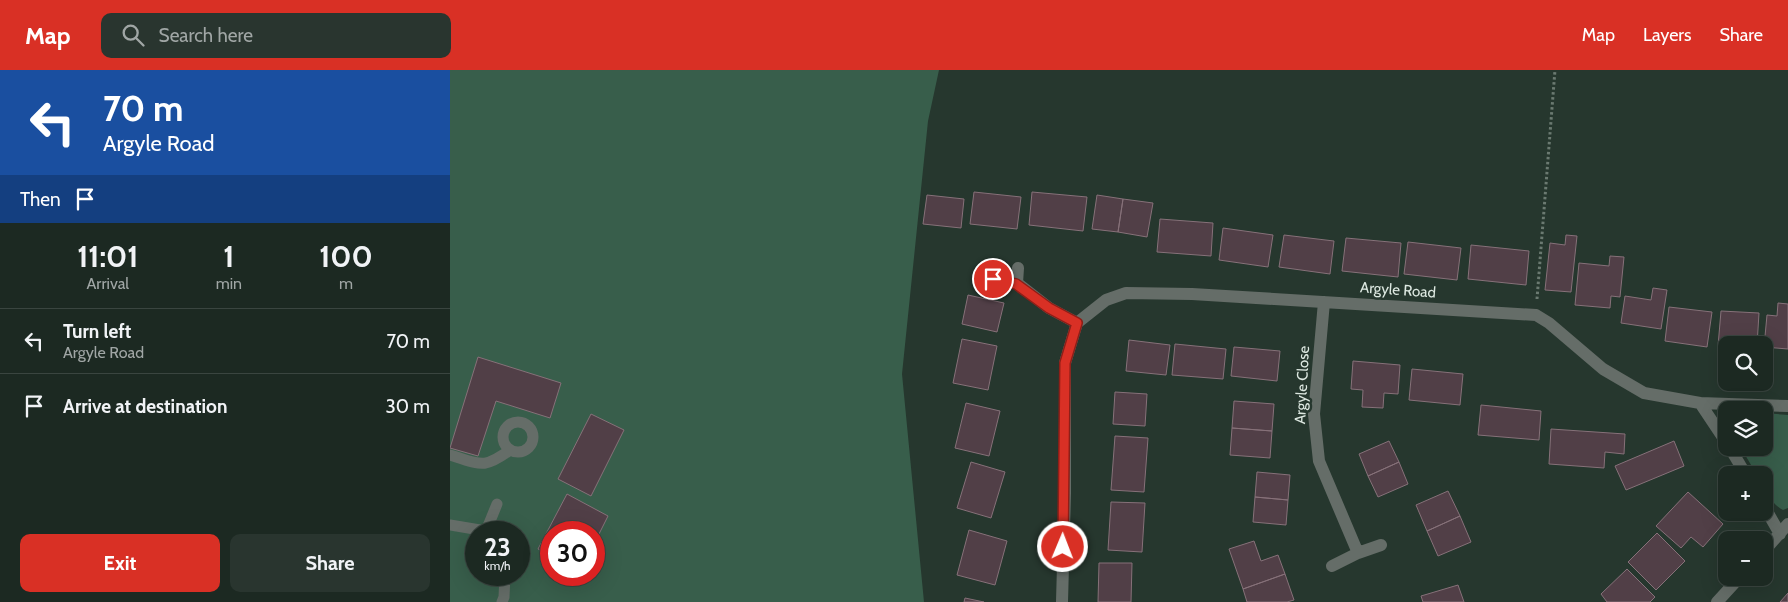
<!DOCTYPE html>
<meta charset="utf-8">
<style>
body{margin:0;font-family:Cabin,sans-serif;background:#29352f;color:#f1f3f6;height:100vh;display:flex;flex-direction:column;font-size:19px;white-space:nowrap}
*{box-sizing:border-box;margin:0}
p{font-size:16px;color:#a0a6a5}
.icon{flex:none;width:28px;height:28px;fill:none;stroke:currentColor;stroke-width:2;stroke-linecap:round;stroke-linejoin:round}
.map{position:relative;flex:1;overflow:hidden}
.side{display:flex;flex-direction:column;background:#1c2922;width:450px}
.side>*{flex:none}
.banner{background:#1a4fa0;color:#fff;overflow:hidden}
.controls{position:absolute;left:1268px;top:266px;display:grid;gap:10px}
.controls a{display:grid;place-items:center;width:55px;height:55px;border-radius:10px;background:#1c2922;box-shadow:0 5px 20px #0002,0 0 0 1px #3a4540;font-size:25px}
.speed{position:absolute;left:15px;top:451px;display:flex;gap:10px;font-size:25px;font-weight:700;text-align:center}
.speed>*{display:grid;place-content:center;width:65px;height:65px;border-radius:50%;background:#1c2922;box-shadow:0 5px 20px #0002,0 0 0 1px #3a4540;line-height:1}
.speed small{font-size:12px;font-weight:400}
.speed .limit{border:8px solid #d22;background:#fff;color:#111}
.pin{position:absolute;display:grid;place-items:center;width:42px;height:42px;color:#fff;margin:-21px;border:2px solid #fff;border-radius:50%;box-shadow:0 1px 5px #0007}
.me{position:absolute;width:55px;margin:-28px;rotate:1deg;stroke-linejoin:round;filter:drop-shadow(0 0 4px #0008)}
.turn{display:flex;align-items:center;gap:18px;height:105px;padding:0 20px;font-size:22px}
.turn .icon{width:65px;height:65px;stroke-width:2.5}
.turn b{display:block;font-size:35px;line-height:42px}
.then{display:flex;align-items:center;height:48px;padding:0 20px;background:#0003;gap:10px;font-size:19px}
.eta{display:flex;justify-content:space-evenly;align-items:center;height:85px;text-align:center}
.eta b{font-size:30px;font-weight:800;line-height:35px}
.primary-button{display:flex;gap:10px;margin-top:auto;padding:10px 20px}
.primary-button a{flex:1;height:58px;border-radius:10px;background:#d93025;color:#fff;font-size:20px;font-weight:800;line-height:58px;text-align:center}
.primary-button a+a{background:#29352f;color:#f1f3f6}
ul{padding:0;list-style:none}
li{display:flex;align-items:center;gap:15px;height:65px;padding:0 20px;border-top:1px solid #3a4540}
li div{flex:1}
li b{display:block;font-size:19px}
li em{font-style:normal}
header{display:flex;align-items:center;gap:30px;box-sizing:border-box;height:70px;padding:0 25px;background:#d93025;color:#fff}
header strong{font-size:24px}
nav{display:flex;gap:28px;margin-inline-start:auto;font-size:18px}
.search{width:350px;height:45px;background:#29352f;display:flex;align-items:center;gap:12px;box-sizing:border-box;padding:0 18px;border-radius:10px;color:#a0a6a5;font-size:19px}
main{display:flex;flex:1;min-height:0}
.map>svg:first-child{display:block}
.green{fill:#385e4b;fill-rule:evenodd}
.building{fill:#513f47;stroke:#867179}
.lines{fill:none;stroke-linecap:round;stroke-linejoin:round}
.path{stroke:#6b7a71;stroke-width:3;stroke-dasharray:2.5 2.5;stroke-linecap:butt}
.lane{stroke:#656d68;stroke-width:11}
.street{stroke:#656d68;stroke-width:12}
.route-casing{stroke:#8d1f18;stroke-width:12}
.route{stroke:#d93025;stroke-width:9}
.labels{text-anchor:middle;stroke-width:5;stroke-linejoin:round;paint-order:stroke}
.street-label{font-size:15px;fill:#dde8e1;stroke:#26372e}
</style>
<header>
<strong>Map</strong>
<div class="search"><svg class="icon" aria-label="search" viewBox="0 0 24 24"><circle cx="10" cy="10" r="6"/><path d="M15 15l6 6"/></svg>Search here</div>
<nav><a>Map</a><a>Layers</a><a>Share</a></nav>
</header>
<main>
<section class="side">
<div class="banner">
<div class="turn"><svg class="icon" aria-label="left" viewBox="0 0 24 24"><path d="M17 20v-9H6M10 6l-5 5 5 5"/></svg><div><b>70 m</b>Argyle Road</div></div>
<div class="then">Then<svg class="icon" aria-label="arrive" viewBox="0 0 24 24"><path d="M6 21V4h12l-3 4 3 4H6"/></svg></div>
</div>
<div class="eta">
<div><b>11:01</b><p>Arrival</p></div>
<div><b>1</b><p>min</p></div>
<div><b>100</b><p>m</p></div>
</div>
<ul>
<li><svg class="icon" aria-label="left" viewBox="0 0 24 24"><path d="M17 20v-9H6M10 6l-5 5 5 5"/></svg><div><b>Turn left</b><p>Argyle Road</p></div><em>70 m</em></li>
<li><svg class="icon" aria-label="arrive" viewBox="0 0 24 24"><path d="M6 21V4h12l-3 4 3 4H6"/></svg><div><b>Arrive at destination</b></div><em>30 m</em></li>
</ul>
<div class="primary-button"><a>Exit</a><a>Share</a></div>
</section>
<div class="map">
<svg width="1338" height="532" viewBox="0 0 1338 532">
<rect width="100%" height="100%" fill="#26372e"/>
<path class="green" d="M0 0H489L478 51 452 304 474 532H0ZM26 462H69V505H26ZM101 462H144V505H101Z
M1314 343 1338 345V438L1333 440C1320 433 1314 419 1314 405H1307L1291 378H1314Z"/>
<path class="building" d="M524 122 571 127 567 159 520 154Z
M582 122 637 127 633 161 579 155Z
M477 125 514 129 511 158 473 154Z
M647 125 673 129 668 162 642 159Z
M673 129 703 133 697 167 668 162Z
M710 149 763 153 761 186 707 182Z
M773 158 823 165 818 197 769 190Z
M834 165 884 171 880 204 829 197Z
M1116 165 1127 166 1121 222 1095 220 1100 173 1115 175Z
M896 168 951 173 948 207 892 201Z
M958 172 1011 178 1007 210 954 204Z
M1021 175 1079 181 1076 215 1018 209Z
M1160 186 1174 187 1170 227 1161 226 1160 238 1125 235 1129 193 1159 196Z
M1203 218 1217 220 1211 259 1171 253 1175 226 1201 230Z
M518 225 554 233 547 262 512 254Z
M1328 233 1338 234V279L1314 277 1317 245 1327 246Z
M1219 237 1262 242 1257 277 1215 271Z
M1271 241 1309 243 1307 275 1268 276Z
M512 269 547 276 538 320 503 313Z
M679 270 720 275 716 305 676 301Z
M725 274 776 279 773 309 722 305Z
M784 277 830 281 827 311 781 306Z
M28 287 111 313 100 348 46 331 28 386 0 378Z
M903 291 950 295 948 324 934 323 933 338 912 337 913 320 901 319Z
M962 299 1013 304 1010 335 959 330Z
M665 322 697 324 695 356 663 354Z
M784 331 824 334 822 361 782 358Z
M516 333 550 341 539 386 505 378Z
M1031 335 1091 341 1089 370 1028 365Z
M141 344 174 360 141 426 108 409Z
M782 358 822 361 820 388 780 385Z
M1101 359 1175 364 1174 384 1155 382 1154 398 1099 394Z
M665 366 698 368 694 422 661 420Z
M939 371 949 392 918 406 909 384Z
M1224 371 1234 396 1176 420 1165 396Z
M521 392 555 402 541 448 507 438Z
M949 392 958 414 928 427 918 406Z
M807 402 840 405 838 430 805 427Z
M998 421 1010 446 977 461 966 435Z
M1238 422 1273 454 1253 477 1241 467 1231 478 1206 456Z
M117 424 158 446 144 474V462H101V486L88 479Z
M805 427 838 430 836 455 803 452Z
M661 432 695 433 692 482 658 480Z
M1010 446 1021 472 988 486 977 461Z
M519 460 557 471 545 515 507 505Z
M1207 463 1235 491 1206 520 1178 492Z
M804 471 811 491 828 485 835 504 793 519 779 479Z
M649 493H682L681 532H648Z
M1177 499 1205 527 1200 532H1157L1151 524Z
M835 504 844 530 837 532H797L793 519Z
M1008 515 1014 532H973L971 526Z
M1338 523V532H1330Z
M515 528 534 532H514Z"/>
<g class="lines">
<path class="path" d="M1087 229 1105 0"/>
<path class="lane" d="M53 367a15 15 0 1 1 30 0a15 15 0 1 1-30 0Z
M0 385C30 394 33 400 60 380
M0 455 36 461 37 462
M36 461 47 434
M52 532 54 527 55 505"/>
<path class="street" d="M543 209 567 213 599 238 627 253
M567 213 568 198
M874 232 864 344 869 391 908 483
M1250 333 1276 372
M1280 378 1296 405
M1314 436 1330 464
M1314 481 1338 454
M882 496 908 483 931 475
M612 532 615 423V293L627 253 656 230 676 223 742 224 1086 245 1099 253 1153 299 1194 323 1250 333 1338 336
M1267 532 1289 508"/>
</g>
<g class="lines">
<defs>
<path id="route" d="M543 209 566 214 599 238 627 253 615 293 613 477"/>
</defs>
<use href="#route" class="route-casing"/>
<use href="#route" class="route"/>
</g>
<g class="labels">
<g class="street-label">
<text transform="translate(948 220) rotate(4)" y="5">Argyle Road</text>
<text transform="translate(852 315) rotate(-87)" y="5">Argyle Close</text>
</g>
</g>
</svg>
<div class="controls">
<a><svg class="icon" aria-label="search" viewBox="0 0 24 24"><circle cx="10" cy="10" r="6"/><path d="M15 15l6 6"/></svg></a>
<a><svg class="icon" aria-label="layers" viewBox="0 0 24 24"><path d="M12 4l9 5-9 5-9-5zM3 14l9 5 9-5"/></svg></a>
<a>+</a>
<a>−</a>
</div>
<div class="speed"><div>23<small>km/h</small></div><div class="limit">30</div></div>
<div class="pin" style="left:543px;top:209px;background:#d93025"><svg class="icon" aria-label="arrive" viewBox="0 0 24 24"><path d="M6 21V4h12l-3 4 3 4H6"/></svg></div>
<svg class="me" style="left:613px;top:477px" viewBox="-20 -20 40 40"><circle r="17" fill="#d93025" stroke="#fff" stroke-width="3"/><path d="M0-11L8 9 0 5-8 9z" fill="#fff"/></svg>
</div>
</main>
